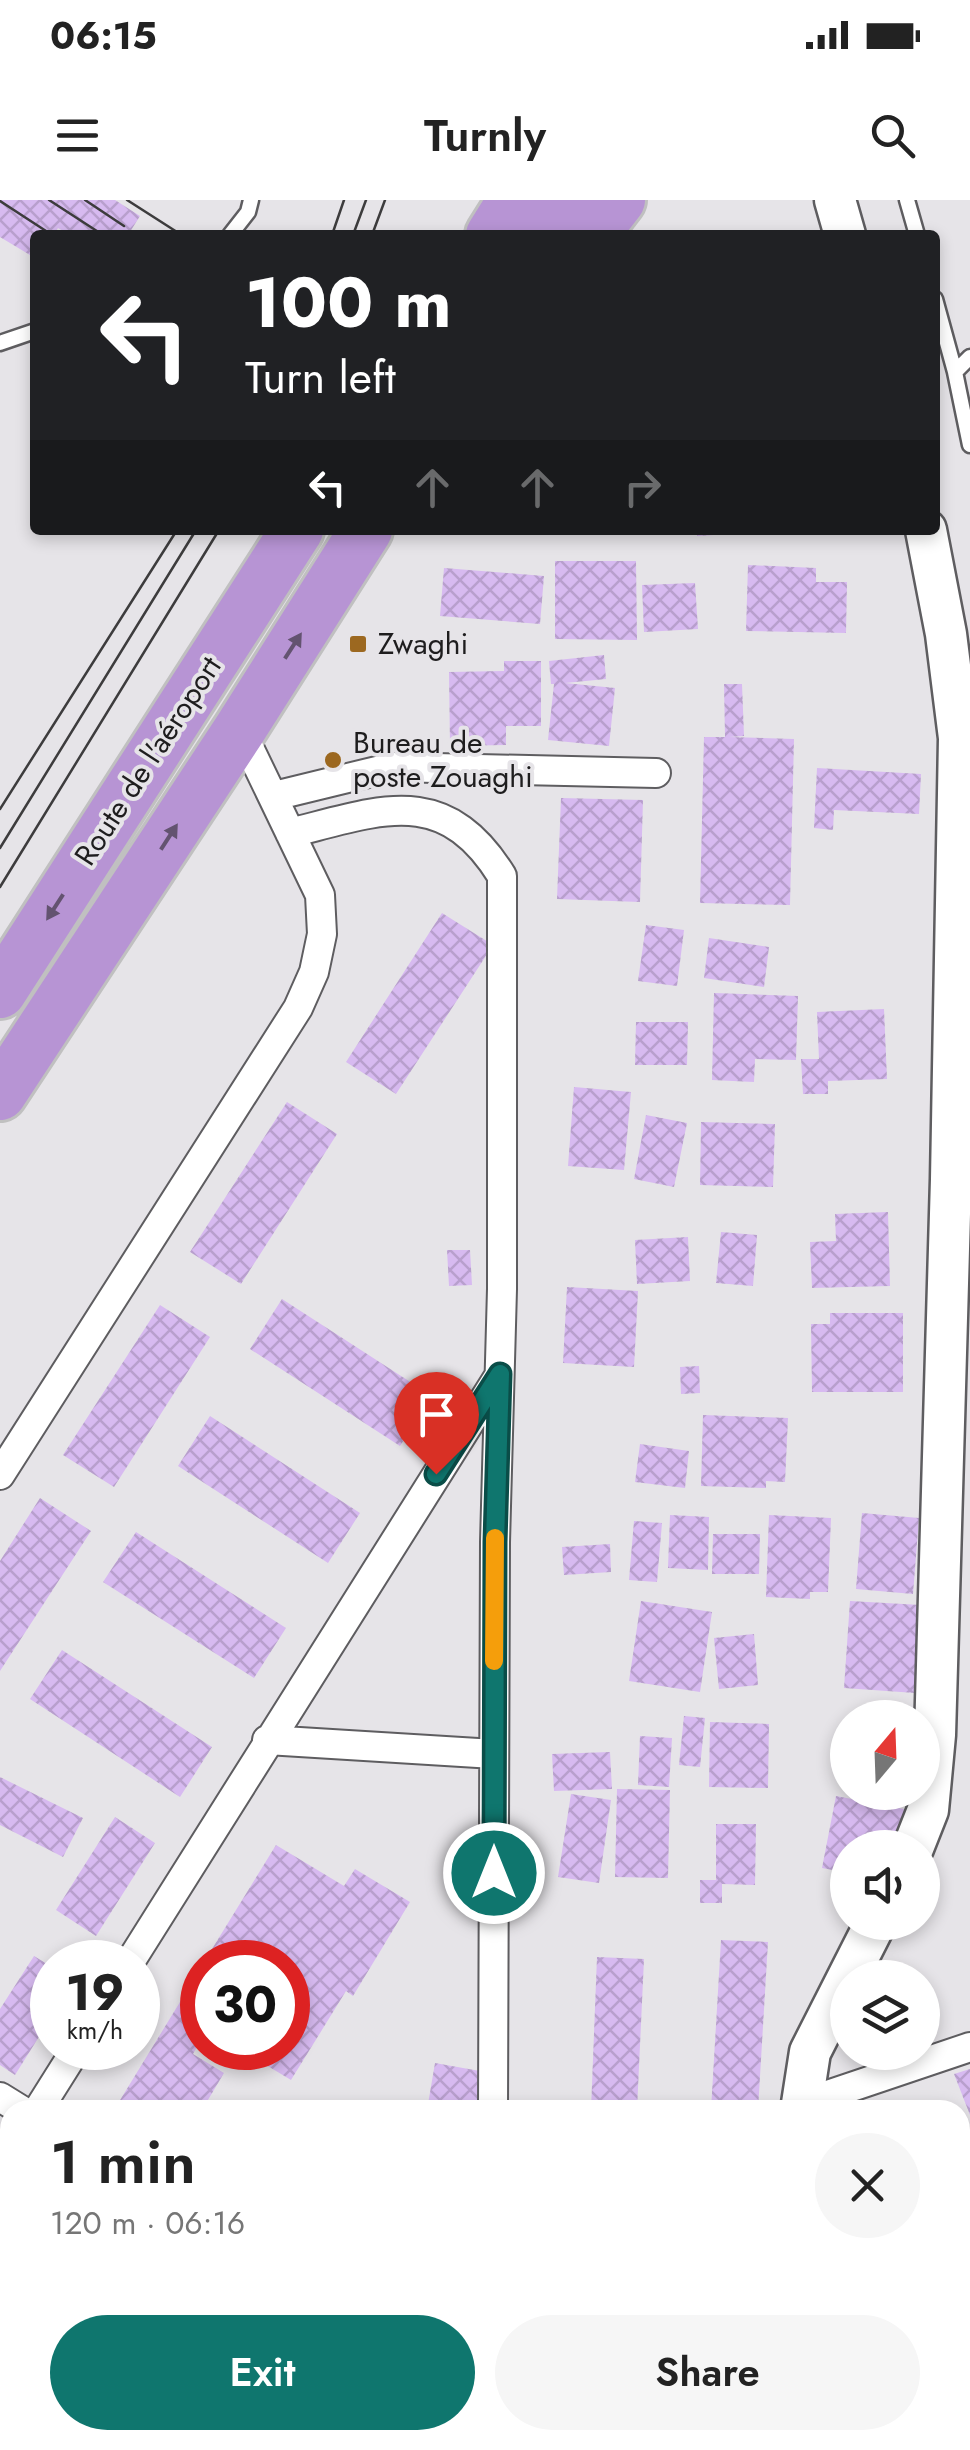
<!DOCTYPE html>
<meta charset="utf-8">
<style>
body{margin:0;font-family:Jost,sans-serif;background:#f6f6f6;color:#222;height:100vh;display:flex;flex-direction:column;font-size:38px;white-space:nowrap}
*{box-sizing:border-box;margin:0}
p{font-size:32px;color:#767676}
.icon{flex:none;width:55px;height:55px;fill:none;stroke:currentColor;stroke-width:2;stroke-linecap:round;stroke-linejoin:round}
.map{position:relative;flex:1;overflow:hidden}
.panel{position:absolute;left:0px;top:1900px;width:970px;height:350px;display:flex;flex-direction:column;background:#fff;border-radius:30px 30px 0 0;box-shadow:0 5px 15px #0003}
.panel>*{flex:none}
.banner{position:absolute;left:30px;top:30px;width:910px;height:305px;border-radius:10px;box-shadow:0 5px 15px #0003;background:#202124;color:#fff;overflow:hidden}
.needle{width:65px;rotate:19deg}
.buttons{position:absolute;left:830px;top:1500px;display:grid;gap:20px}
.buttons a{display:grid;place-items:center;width:110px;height:110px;border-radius:50%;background:#fff;box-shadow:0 5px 15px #0003;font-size:50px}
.speed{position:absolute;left:30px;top:1740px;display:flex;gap:20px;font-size:50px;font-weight:700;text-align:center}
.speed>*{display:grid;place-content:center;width:130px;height:130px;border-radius:50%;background:#fff;box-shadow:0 5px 15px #0003;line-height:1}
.speed small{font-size:25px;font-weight:400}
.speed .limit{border:15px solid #d22;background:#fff;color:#111}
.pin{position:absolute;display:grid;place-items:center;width:85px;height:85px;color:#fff;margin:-102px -42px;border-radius:50% 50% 50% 0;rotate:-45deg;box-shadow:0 0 10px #0007}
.pin .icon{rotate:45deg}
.me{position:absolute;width:110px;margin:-55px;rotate:0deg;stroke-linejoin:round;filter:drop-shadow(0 0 8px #0008)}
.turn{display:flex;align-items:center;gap:35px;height:210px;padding:0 50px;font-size:45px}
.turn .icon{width:130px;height:130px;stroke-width:2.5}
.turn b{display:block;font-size:70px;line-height:85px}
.lanes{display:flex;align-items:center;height:95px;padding:0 50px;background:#0003;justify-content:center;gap:50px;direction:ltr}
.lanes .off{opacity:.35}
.round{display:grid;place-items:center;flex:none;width:105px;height:105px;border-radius:52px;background:#f6f6f6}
.overview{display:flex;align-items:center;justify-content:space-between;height:170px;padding:0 50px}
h1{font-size:60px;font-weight:600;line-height:75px}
.cta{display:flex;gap:20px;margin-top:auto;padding:20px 50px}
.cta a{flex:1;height:115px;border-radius:60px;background:#0f766e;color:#fff;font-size:40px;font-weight:600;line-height:115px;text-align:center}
.cta a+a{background:#f6f6f6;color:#222}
.status{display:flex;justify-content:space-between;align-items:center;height:70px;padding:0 50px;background:#fff;direction:ltr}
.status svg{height:28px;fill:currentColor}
header{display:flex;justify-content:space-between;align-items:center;height:130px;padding:0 50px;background:#fff;font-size:45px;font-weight:600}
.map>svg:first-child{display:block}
.building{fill:url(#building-cross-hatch)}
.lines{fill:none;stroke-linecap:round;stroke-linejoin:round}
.lane-casing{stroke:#5e5d60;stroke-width:19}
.street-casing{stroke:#5e5d60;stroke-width:32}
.secondary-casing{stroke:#5e5d60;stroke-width:45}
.highway-casing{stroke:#c0c0c0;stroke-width:58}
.lane{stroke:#fff;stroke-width:14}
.street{stroke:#fff;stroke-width:28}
.secondary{stroke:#fff;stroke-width:40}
.highway{stroke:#b794d4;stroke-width:52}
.tram{stroke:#3d3c3d;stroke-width:2.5}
.oneway{fill:#635370}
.route-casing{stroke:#0a4d48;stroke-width:25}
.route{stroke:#0f766e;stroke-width:18}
.slow{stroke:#f59e0b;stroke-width:18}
.poi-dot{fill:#9c6820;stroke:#e6e4e8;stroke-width:4}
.labels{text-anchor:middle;stroke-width:8;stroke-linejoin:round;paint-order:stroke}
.poi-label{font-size:30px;fill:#1e1d1e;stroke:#e6e4e8;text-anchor:start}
.street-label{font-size:30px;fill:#1e1d1e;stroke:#e6e4e8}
</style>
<div class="status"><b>06:15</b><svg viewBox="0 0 49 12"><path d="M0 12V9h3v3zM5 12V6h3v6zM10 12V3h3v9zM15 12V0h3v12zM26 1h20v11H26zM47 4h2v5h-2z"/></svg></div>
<header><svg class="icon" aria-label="menu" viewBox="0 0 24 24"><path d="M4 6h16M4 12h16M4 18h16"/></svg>Turnly<svg class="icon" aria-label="search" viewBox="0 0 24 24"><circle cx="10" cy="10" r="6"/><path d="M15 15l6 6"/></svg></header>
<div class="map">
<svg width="970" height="2250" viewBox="0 0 970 2250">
<defs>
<pattern id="building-cross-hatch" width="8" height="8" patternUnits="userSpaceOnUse" patternTransform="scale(2.5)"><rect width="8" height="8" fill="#d7baf0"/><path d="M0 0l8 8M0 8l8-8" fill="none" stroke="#b89fcd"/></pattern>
</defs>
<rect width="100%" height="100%" fill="#e6e4e8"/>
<path class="building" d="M0 0H115L140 16 128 35H70L58 28 54 35H35V58L0 37Z
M697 330H729L730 334 697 336Z
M555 361H636L637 440 555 439Z
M748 365 816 368V382H847L846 433 746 431Z
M444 368 544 376 540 424 440 416Z
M695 383 698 429 644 432 642 385Z
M604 455 606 479 565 483 615 488 609 546 548 540 554 484H551L549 461Z
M504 461H541V526H506V545L450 546 449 472 504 471Z
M724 484H742L744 536 729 537 794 539 790 705 700 703 704 537H725Z
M817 568 921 574 919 614 834 610 833 630 814 628Z
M561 598 643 600 640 702 557 699Z
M442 713 493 745 396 894 346 862Z
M646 725 684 730 677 786 638 781Z
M709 738 769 747 764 787 704 778Z
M714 793 798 796 796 860 755 859 754 882 712 880Z
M884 809 887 879 828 881V894H803L801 859H819L817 812Z
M636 822H688L687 865H635Z
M574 887 631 892 624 970 568 966Z
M287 902 337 934 241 1084 190 1052Z
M646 915 687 923 674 987 634 979Z
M701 922 775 924 773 987 700 985Z
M888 1012 890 1086 812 1088 810 1042 836 1041 835 1014Z
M721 1032 757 1035 753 1086 716 1083Z
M688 1037 690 1081 637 1084 635 1040Z
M447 1050H470L472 1085 449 1086Z
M567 1087 638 1091 634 1167 563 1163Z
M282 1099 432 1196 400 1246 250 1149Z
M160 1105 210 1137 114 1287 63 1255Z
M830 1113H903V1192H812L811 1124H830Z
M699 1166 700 1193 681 1194 680 1167Z
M703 1215 788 1218 785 1282 766 1281V1288L701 1286Z
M210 1216 360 1313 328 1363 178 1266Z
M640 1244 689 1251 685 1288 635 1282Z
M40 1298 91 1331 0 1471V1361Z
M862 1313 919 1318 913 1394 856 1389Z
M670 1315 709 1317 708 1370 668 1368Z
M769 1315 831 1318 828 1392H810V1399L766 1397Z
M634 1321 662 1323 657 1382 629 1380Z
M136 1332 286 1428 254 1478 103 1382Z
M713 1334H760L759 1374H712Z
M610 1344 611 1372 564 1375 562 1347Z
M641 1401 712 1412 700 1492 629 1481Z
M850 1401 921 1405 915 1493 844 1488Z
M754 1434 758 1485 719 1489 714 1438Z
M62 1450 212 1547 180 1597 30 1499Z
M684 1516 705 1518 700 1567 679 1565Z
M710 1522 769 1524 768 1588 709 1587Z
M640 1536 672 1538 669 1587 638 1585Z
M610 1552 612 1589 554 1591 552 1554Z
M0 1577 83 1618 63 1657 0 1625Z
M617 1589 670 1590 668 1678 615 1677Z
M571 1594 611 1600 599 1683 558 1677Z
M836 1596 904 1609 897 1648H848V1673L822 1668Z
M115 1617 155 1643 96 1736 56 1710Z
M716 1624H756L755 1685 722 1684V1703H700V1680H716Z
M276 1645 344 1686 355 1669 410 1702 353 1796 346 1791 291 1880 238 1848H288V1762H204Z
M721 1740 768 1742 758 1910H711Z
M34 1756 52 1767V1816L15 1875 0 1865V1809Z
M597 1757 644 1759 637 1910H591Z
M202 1766V1838L193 1854 224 1873 202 1910H114Z
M435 1863 491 1873 484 1910H427Z
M970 1869V1915L954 1874Z
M970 2006V2052L960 2055V2008Z
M75 2240H112V2250H74Z
M247 2240H316V2250H247Z
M322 2240H412L411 2250H322Z
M434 2240H503L504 2250H435Z
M166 2243 231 2245 230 2250H166Z"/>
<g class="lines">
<defs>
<path id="lane" d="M907 0 917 35
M230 35 248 12 251 0
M935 99 955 172 970 245
M0 143 35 131
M955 172 970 157"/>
<path id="street" d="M274 596 393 567 656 573
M290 633C379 611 444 582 502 676V1089L495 1342 493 1910
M0 1275 298 808 314 772 322 734 320 695 240 529
M267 1540 494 1554
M130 1762 499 1176
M0 1897 21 1910
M801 1904 970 1847
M38 1910 77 1848
M0 1972 10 1956
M960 2131 970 2127
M0 2194H10
M919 2240 920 2250
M490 2250V2240"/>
<path id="secondary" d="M835 0 845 35
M913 1648 928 1610 935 1535 951 979 959 538 946 434 926 330
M801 1910 810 1852 876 1722
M789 2240 791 2250"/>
<path id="highway" d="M492 35 514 0
M539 35 560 0
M592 35 619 0
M0 792 297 330
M0 894 240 529 366 330"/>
</defs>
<use href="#lane" class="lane-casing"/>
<use href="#street" class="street-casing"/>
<use href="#secondary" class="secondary-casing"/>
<use href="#highway" class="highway-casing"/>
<use href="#lane" class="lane"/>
<use href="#street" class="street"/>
<use href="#secondary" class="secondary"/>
<use href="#highway" class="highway"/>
<path class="tram" d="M49 0 103 35
M85 0 124 26
M127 0 177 32
M0 1 46 31
M332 35 344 0
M353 35 366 0
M372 35 385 0
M0 609 177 330
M0 648 196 330
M0 687 219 330"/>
</g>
<defs><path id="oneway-solid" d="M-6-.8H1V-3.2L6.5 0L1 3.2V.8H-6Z" transform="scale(2.5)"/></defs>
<g class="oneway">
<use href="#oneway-solid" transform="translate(293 446) rotate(-57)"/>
<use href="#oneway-solid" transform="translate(169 637) rotate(-57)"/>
<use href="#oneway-solid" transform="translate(55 707) rotate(123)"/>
</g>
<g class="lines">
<defs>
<path id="route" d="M436 1274 500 1174 495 1342 494 1673"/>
</defs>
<use href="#route" class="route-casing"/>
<use href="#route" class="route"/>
<path class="slow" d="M494 1461 495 1338"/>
</g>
<g class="poi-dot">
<rect x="348" y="434" width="20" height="20" rx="5"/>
<circle cx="333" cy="560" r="10"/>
</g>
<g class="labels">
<g class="poi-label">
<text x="378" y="454">Zwaghi</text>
<text x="353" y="553">Bureau de<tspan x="353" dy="34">poste Zouaghi</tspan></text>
</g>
<g class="street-label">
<text transform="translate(148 561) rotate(-57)" y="10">Route de l'aéroport</text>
</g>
</g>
</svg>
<div class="buttons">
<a><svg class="needle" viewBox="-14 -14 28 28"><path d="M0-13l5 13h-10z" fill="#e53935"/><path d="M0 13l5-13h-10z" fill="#767676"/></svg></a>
<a><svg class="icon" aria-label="sound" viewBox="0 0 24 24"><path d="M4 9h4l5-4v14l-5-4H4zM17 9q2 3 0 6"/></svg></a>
<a><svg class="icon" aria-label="layers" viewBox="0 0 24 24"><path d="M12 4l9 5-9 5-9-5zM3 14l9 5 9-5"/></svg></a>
</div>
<div class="speed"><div>19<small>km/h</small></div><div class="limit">30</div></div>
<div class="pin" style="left:436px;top:1274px;background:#d93025"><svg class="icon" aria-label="arrive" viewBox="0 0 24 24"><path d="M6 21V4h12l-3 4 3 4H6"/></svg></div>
<svg class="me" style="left:494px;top:1673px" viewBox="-20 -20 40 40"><circle r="17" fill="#0f766e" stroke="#fff" stroke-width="3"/><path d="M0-11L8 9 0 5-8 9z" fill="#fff"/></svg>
<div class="banner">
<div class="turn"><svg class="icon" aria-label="left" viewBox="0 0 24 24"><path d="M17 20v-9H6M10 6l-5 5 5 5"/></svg><div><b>100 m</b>Turn left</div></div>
<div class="lanes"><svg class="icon" aria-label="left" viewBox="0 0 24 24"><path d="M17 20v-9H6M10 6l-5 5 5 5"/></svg><svg class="icon off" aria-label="ahead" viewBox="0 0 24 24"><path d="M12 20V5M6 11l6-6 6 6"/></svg><svg class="icon off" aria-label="ahead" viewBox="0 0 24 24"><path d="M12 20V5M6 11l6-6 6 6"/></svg><svg class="icon off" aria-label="right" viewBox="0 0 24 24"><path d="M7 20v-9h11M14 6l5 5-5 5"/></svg></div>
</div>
<section class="panel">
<div class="overview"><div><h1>1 min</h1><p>120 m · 06:16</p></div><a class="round"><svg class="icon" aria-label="close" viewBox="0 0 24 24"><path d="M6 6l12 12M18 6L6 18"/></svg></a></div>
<div class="cta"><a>Exit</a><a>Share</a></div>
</section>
</div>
